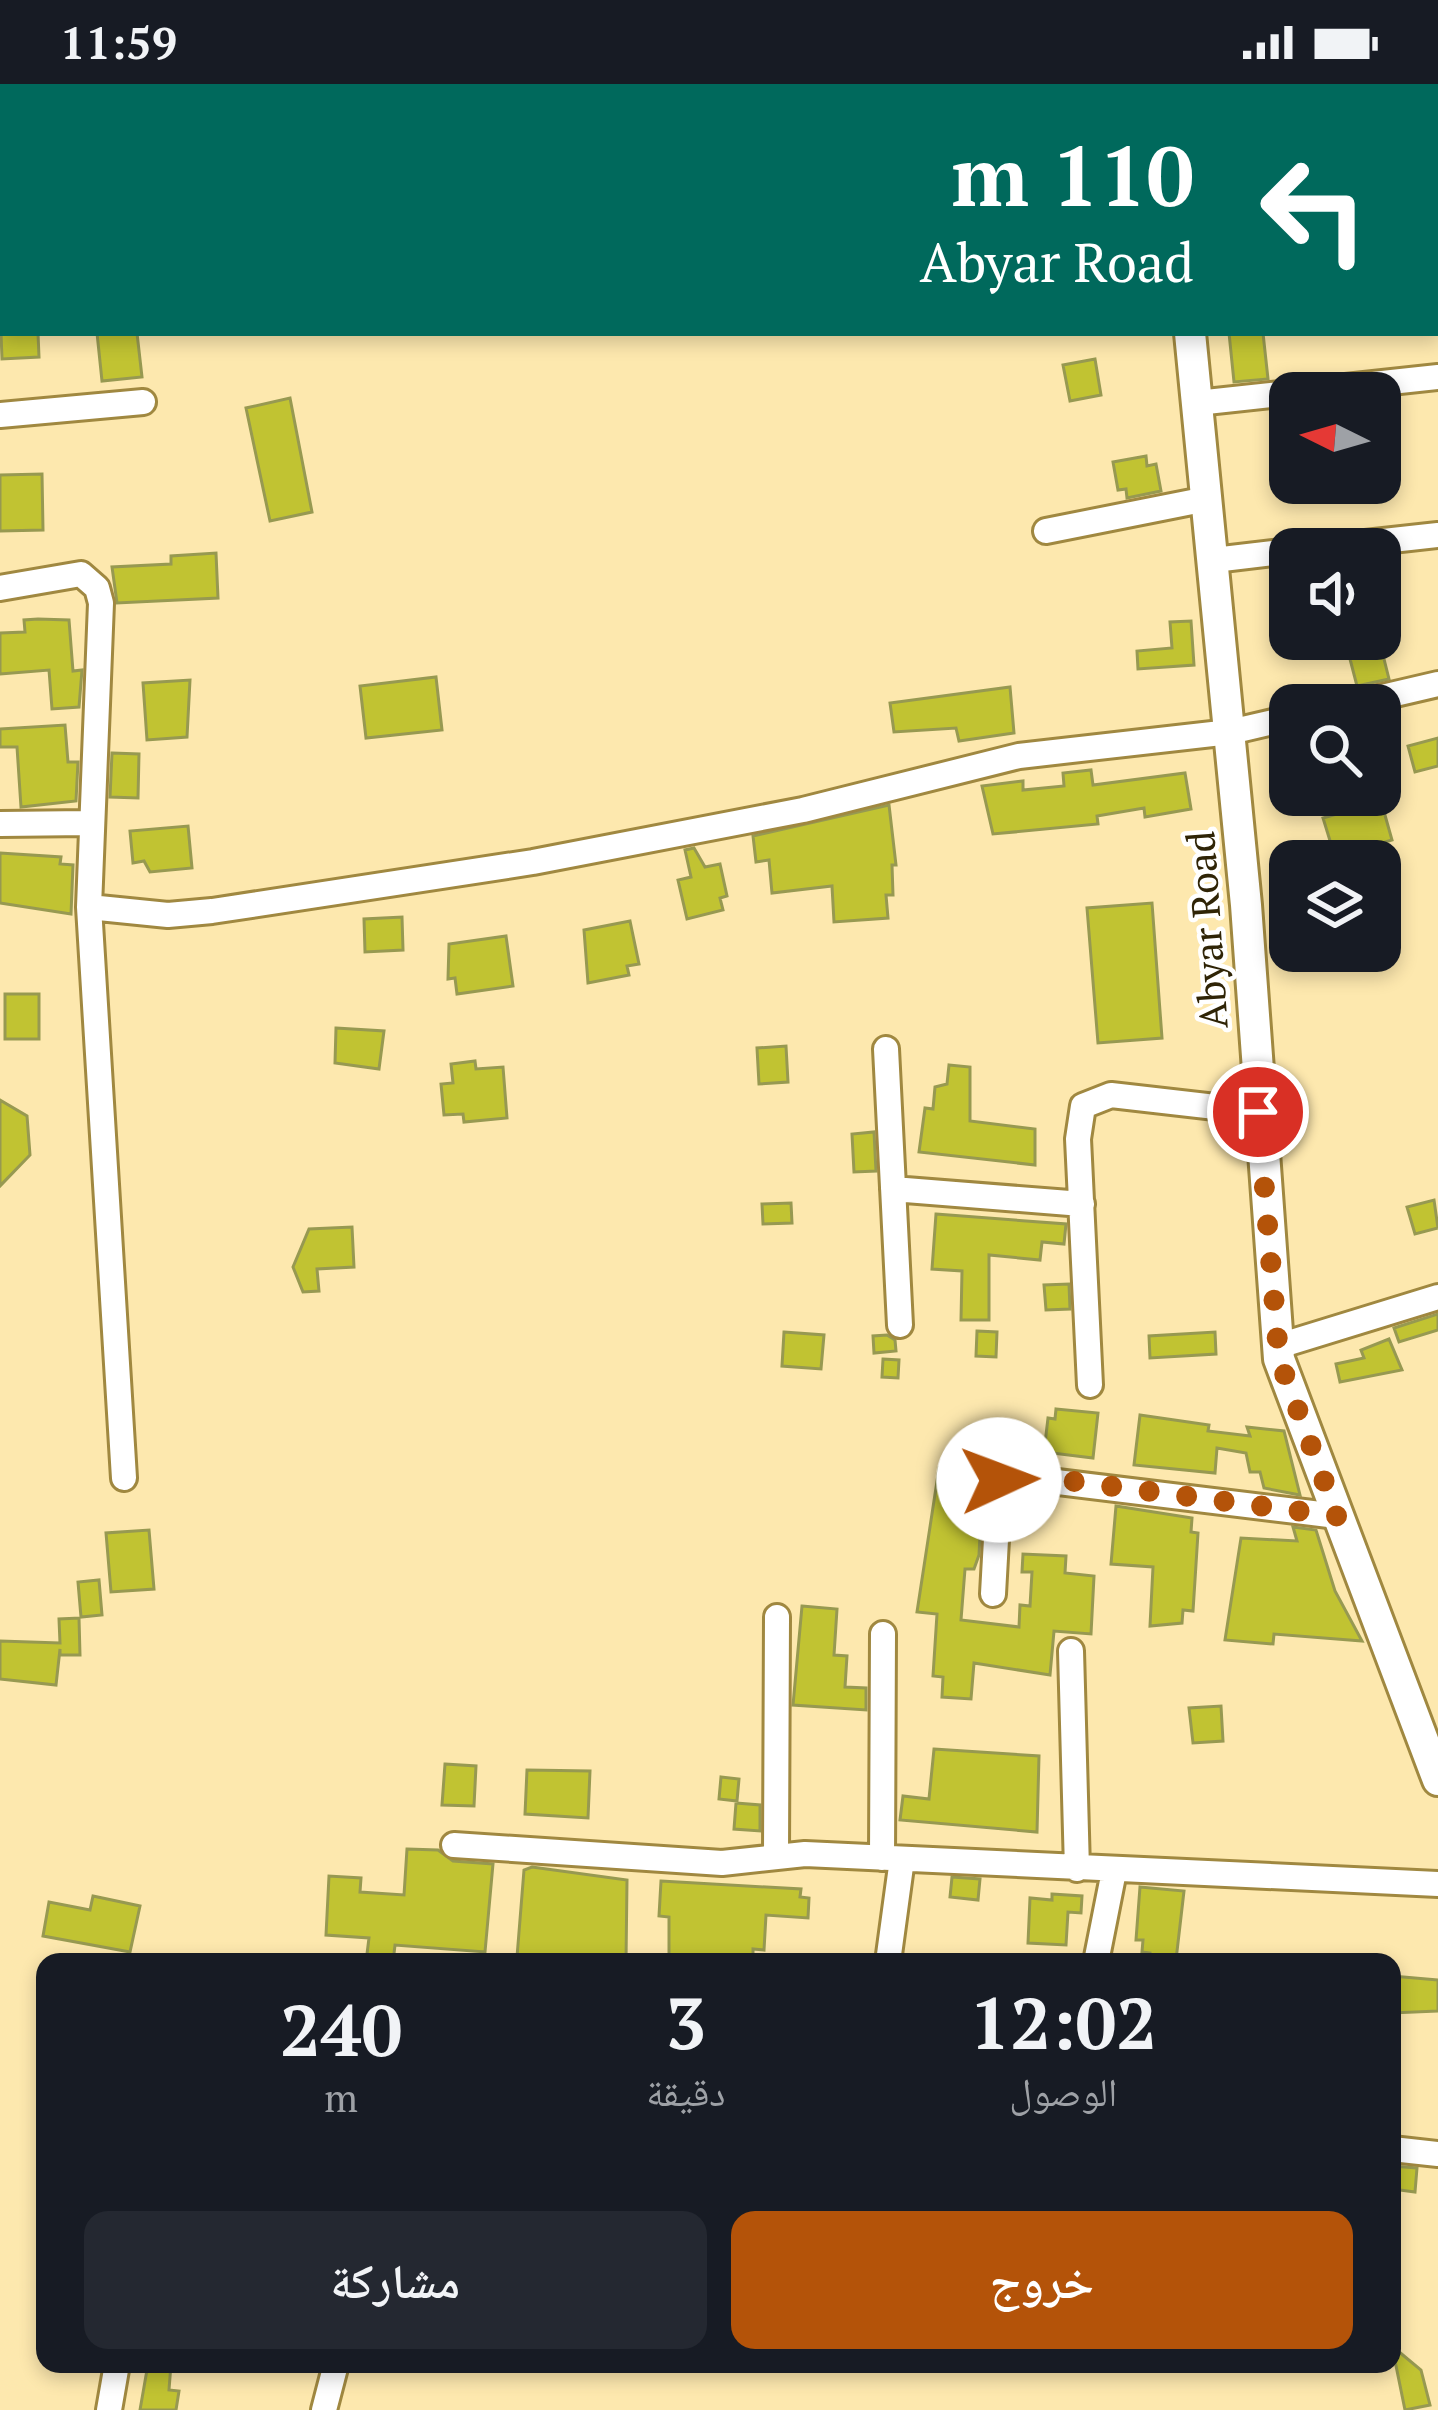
<!DOCTYPE html>
<html lang="ar">
<meta charset="utf-8">
<style>
body{margin:0;font-family:"PT Serif","Noto Naskh Arabic",serif;background:#242831;color:#f1f3f6;direction:rtl;height:100vh;display:flex;flex-direction:column;font-size:45px;white-space:nowrap}
*{box-sizing:border-box;margin:0}
p{font-size:39px;color:#9ea1a6}
.icon{flex:none;width:66px;height:66px;fill:none;stroke:currentColor;stroke-width:2;stroke-linecap:round;stroke-linejoin:round}
.map{position:relative;flex:1;overflow:hidden;direction:ltr}
.sheet{position:absolute;left:36px;top:1869px;width:1365px;height:420px;display:flex;flex-direction:column;background:#171b24;border-radius:24px;box-shadow:0 6px 18px #0003;direction:rtl}
.sheet>*{flex:none}
.top-card{position:absolute;left:0px;top:0px;width:1440px;height:252px;box-shadow:0 6px 18px #0003;direction:rtl;background:#00695c;color:#fff;overflow:hidden}
.needle{width:78px;rotate:275deg}
.buttons{position:absolute;left:1269px;top:288px;display:grid;gap:24px}
.buttons a{display:grid;place-items:center;width:132px;height:132px;border-radius:24px;background:#171b24;box-shadow:0 6px 18px #0003;font-size:60px}
.pin{position:absolute;display:grid;place-items:center;width:102px;height:102px;color:#fff;margin:-51px;border:6px solid #fff;border-radius:50%;box-shadow:0 3px 12px #0007}
.me{position:absolute;width:132px;margin:-66px;rotate:88deg;stroke-linejoin:round;filter:drop-shadow(0 0 9px #0008)}
.turn{display:flex;align-items:center;gap:42px;height:252px;padding:0 48px;font-size:54px}
.turn .icon{width:156px;height:156px;stroke-width:2.5}
.turn b{display:block;font-size:84px;line-height:102px}
.eta{display:flex;justify-content:space-evenly;align-items:center;height:204px;text-align:center}
.eta b{font-size:72px;font-weight:600;line-height:84px}
.cta{display:flex;gap:24px;margin-top:auto;padding:24px 48px}
.cta a{flex:1;height:138px;border-radius:24px;background:#b45309;color:#fff;font-size:48px;font-weight:600;line-height:138px;text-align:center}
.cta a+a{background:#242831;color:#f1f3f6}
.status{display:flex;justify-content:space-between;align-items:center;height:84px;padding:0 60px;background:#171b24;direction:ltr}
.status svg{height:33px;fill:currentColor}
.map>svg:first-child{display:block}
.building{fill:#c1c332;stroke:#979951;stroke-width:3}
.lines{fill:none;stroke-linecap:round;stroke-linejoin:round}
.minor-casing{stroke:#a08840;stroke-width:30}
.major-casing{stroke:#a08840;stroke-width:36}
.minor{stroke:#fff;stroke-width:24}
.major{stroke:#fff;stroke-width:30}
.route{stroke:#b45309;stroke-width:21;stroke-dasharray:0 37.8}
.labels{text-anchor:middle;stroke-width:9;stroke-linejoin:round;paint-order:stroke}
.street-label{font-size:39px;fill:#2f2406;stroke:#fff}
</style>
<div class="status"><b>11:59</b><svg viewBox="0 0 49 12"><path d="M0 12V9h3v3zM5 12V6h3v6zM10 12V3h3v9zM15 12V0h3v12zM26 1h20v11H26zM47 4h2v5h-2z"/></svg></div>
<div class="map">
<svg width="1438" height="2326" viewBox="0 0 1438 2326">
<rect width="100%" height="100%" fill="#fde8ae"/>
<path class="building" d="M1 249H38L39 273 2 275Z
M97 249H137L142 293 102 297Z
M1229 249H1263L1268 295 1234 298Z
M1095 275 1101 311 1070 317 1063 281Z
M290 314 312 428 270 437 246 324Z
M1146 372 1147 382 1156 380 1161 407 1127 414 1126 405 1118 406 1113 378Z
M42 390 43 446 0 447V391Z
M216 469 218 514 117 519 112 483 171 480V472Z
M38 535 69 536 73 587 82 586 79 623 52 625 49 586 0 590V549L25 548 24 536Z
M1191 537 1194 581 1138 585 1137 567 1172 564 1170 538Z
M1382 567 1389 595 1357 602 1350 575Z
M436 593 442 646 366 654 360 602Z
M190 596 187 653 147 656 143 599Z
M1010 603 1014 649 959 657 956 644 894 648 890 619Z
M65 641 68 678H78L76 717 21 723 17 663H0V645Z
M1438 654V682L1415 688 1408 662Z
M112 669 139 670 138 714 110 713Z
M1091 686 1093 701 1185 689 1191 725 1145 733 1144 724 1097 732 1098 740 993 750 982 702 1023 697V706L1064 702 1063 689Z
M1381 717 1392 756 1335 773 1323 734Z
M889 721 896 781H892L893 811H886L888 834 834 838 832 802 772 809 769 776 756 778 753 752Z
M188 742 192 784 150 788 144 777 133 779 130 747Z
M694 764 705 783 720 780 727 812 720 814 723 826 687 835 678 796 691 793 685 766Z
M0 769 61 773 60 780 73 781 71 830 0 819Z
M1152 819 1162 954 1098 959 1087 824Z
M402 833 403 866 365 868 364 835Z
M630 837 639 880 627 882 629 891 588 899 584 846Z
M506 852 513 902 457 910 455 894 448 895 449 860Z
M5 910H39V955H5Z
M336 944 384 947 379 985 335 979Z
M786 962 788 998 759 1000 757 964Z
M475 977 476 985 503 983 507 1034 464 1038 463 1030 444 1031 441 1000 453 999 451 980Z
M949 981 970 983V1037L1035 1045V1081L919 1068 925 1024 933 1025 935 1003 947 1000Z
M0 1016 27 1032 30 1071 0 1102Z
M874 1048 876 1087 854 1088 852 1050Z
M1434 1116 1438 1144 1415 1150 1407 1123Z
M791 1119 792 1139 763 1140 762 1120Z
M936 1130 1066 1140 1064 1160 1042 1158 1040 1176 989 1171V1236H961L962 1187 932 1185Z
M352 1143 354 1183 317 1185 319 1207 303 1208 293 1183 309 1145Z
M1069 1200 1070 1225 1046 1226 1044 1201Z
M1438 1230V1246L1399 1258 1394 1244Z
M977 1247 997 1248 996 1273 976 1272Z
M784 1248 824 1251 821 1285 782 1282Z
M1215 1248 1216 1270 1150 1274 1149 1252Z
M887 1251 895 1256 896 1267 874 1269 873 1252Z
M1389 1255 1402 1286 1340 1298 1336 1280 1364 1274 1361 1266Z
M883 1275 899 1276 898 1294 882 1293Z
M1056 1325 1098 1329 1093 1374 1044 1368 1048 1334 1055 1335Z
M1140 1331 1209 1341 1208 1347 1250 1352 1247 1343 1284 1347 1300 1411 1264 1404 1260 1388H1250L1246 1369 1217 1364 1215 1389 1134 1381Z
M939 1384 983 1395 979 1471 974 1485H965L961 1536 1019 1543 1020 1521 1030 1522 1032 1488H1022L1023 1470 1066 1472 1065 1489 1094 1492 1091 1550 1054 1547 1050 1591 974 1579 971 1615 942 1613 943 1593 933 1592 937 1530 917 1528Z
M1116 1422 1192 1434 1191 1448 1198 1449 1193 1527 1183 1526 1182 1539 1150 1542 1153 1483 1111 1480Z
M1293 1443 1316 1446 1335 1507 1362 1557 1274 1550 1273 1560 1225 1556 1241 1454 1297 1457Z
M149 1446 154 1505 111 1508 106 1449Z
M99 1496 102 1531 81 1533 78 1498Z
M802 1522 837 1525 834 1571 847 1572 845 1603 866 1604V1626L793 1621Z
M79 1534 80 1571H60V1565L56 1601 0 1595V1557L60 1559 59 1535Z
M1221 1622 1223 1657 1193 1659 1189 1624Z
M934 1665 1039 1672 1037 1748 900 1736 903 1712 929 1715Z
M445 1680 476 1682 474 1722 442 1721Z
M527 1686 590 1687 588 1734 525 1730Z
M721 1693 739 1695 737 1717 719 1715Z
M736 1719 760 1721V1747L734 1745Z
M407 1765 438 1766 453 1777 493 1780 485 1868 395 1861 393 1878H366L369 1854 326 1851 329 1792 361 1794 360 1808 404 1811Z
M532 1783 627 1796 626 1878 517 1873 524 1786Z
M952 1793 980 1795 978 1816 950 1813Z
M661 1797 801 1805 800 1813 809 1814 808 1834 766 1831 764 1866 753 1865V1878H669V1833L659 1832Z
M1140 1803 1184 1807 1176 1876 1150 1875V1869L1142 1868 1143 1856H1136Z
M1052 1810 1082 1812 1081 1829 1068 1828 1066 1861 1028 1859 1030 1814 1052 1816Z
M93 1812 140 1822 130 1868 43 1852 49 1818 90 1826Z
M1392 1892 1438 1896V1927L1392 1929Z
M1392 2082 1417 2084 1415 2108 1392 2105Z
M1392 2262 1421 2286 1430 2321 1405 2326Z
M148 2280H171L169 2306 179 2307 176 2326H140Z"/>
<g class="lines">
<defs>
<path id="minor" d="M738 0V3
M1437 95H1438
M1197 319 1438 293
M0 331 143 318
M1046 447 1207 415
M1311 465 1438 451
M1214 476 1290 467
M0 504 81 490 97 504 101 519 89 823 124 1394
M1348 621 1438 600
M0 740 88 739
M89 823 168 831 212 827 533 778 803 726 1019 672 1230 648 1290 634
M886 965 900 1241
M893 1105 1082 1120
M1282 1261 1438 1213
M1090 1301 1078 1055 1083 1022 1111 1011 1259 1028
M993 1510 999 1401 1008 1392 1337 1432
M1071 1567 1077 1785
M454 1761 722 1779 805 1770 1438 1800
M776 1770 777 1533
M882 1774 883 1550
M888 1878 902 1775
M1096 1878 1114 1787
M1392 2065 1438 2070
M109 2326 117 2280
M324 2326 336 2280"/>
<path id="major" d="M1169 0V3
M1190 249 1246 821 1279 1275 1438 1696"/>
</defs>
<use href="#minor" class="minor-casing"/>
<use href="#major" class="major-casing"/>
<use href="#minor" class="minor"/>
<use href="#major" class="major"/>
</g>
<g class="lines">
<path class="route" d="M999 1396 1041 1393 1337 1432 1279 1275 1258 1028"/>
</g>
<g class="labels">
<g class="street-label">
<text transform="translate(1207 846) rotate(-94)" y="14">Abyar Road</text>
</g>
</g>
</svg>
<div class="buttons">
<a><svg class="needle" viewBox="-14 -14 28 28"><path d="M0-13l5 13h-10z" fill="#e53935"/><path d="M0 13l5-13h-10z" fill="#9ea1a6"/></svg></a>
<a><svg class="icon" aria-label="sound" viewBox="0 0 24 24"><path d="M4 9h4l5-4v14l-5-4H4zM17 9q2 3 0 6"/></svg></a>
<a><svg class="icon" aria-label="search" viewBox="0 0 24 24"><circle cx="10" cy="10" r="6"/><path d="M15 15l6 6"/></svg></a>
<a><svg class="icon" aria-label="layers" viewBox="0 0 24 24"><path d="M12 4l9 5-9 5-9-5zM3 14l9 5 9-5"/></svg></a>
</div>
<div class="pin" style="left:1258px;top:1028px;background:#d93025"><svg class="icon" aria-label="arrive" viewBox="0 0 24 24"><path d="M6 21V4h12l-3 4 3 4H6"/></svg></div>
<svg class="me" style="left:999px;top:1396px" viewBox="-20 -20 40 40"><circle r="19" fill="#fff"/><path d="M0-13L10 11 0 6-10 11z" fill="#b45309"/></svg>
<div class="top-card">
<div class="turn"><svg class="icon" aria-label="left" viewBox="0 0 24 24"><path d="M17 20v-9H6M10 6l-5 5 5 5"/></svg><div><b>110 m</b>Abyar Road</div></div>
</div>
<section class="sheet">
<div class="eta">
<div><b>12:02</b><p>الوصول</p></div>
<div><b>3</b><p>دقيقة</p></div>
<div><b>240</b><p>m</p></div>
</div>
<div class="cta"><a>خروج</a><a>مشاركة</a></div>
</section>
</div>
